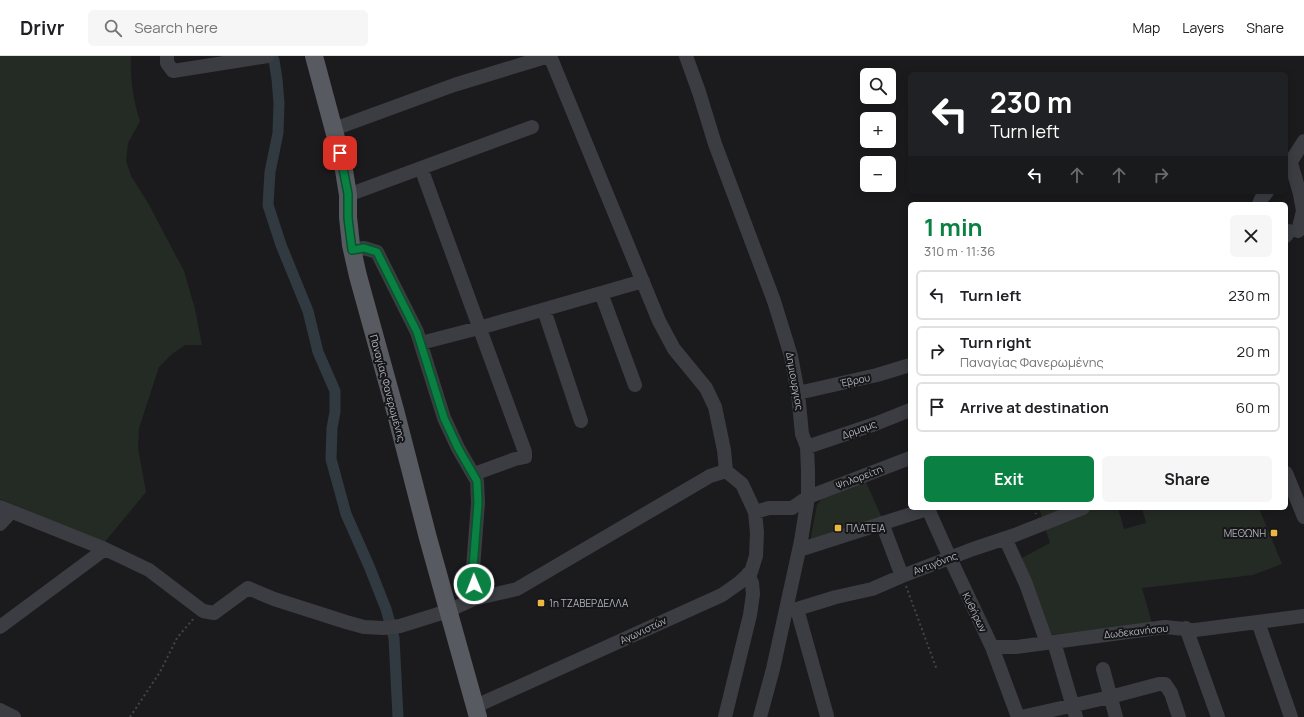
<!DOCTYPE html>
<meta charset="utf-8">
<style>
body{margin:0;font-family:Manrope,sans-serif;background:#f6f6f6;color:#202124;height:100vh;display:flex;flex-direction:column;font-size:15px;white-space:nowrap}
*{box-sizing:border-box;margin:0}
p{font-size:13px;color:#757577}
.icon{flex:none;width:22px;height:22px;fill:none;stroke:currentColor;stroke-width:2;stroke-linecap:round;stroke-linejoin:round}
.map{position:relative;flex:1;overflow:hidden}
.panel{position:absolute;left:908px;top:146px;width:380px;height:308px;display:flex;flex-direction:column;background:#fff;border-radius:6px;box-shadow:0 2px 10px #0003}
.panel>*{flex:none}
.banner{position:absolute;left:908px;top:16px;width:380px;height:122px;border-radius:6px;box-shadow:0 2px 10px #0003;background:#202124;color:#fff;overflow:hidden}
.controls{position:absolute;left:860px;top:12px;display:grid;gap:8px}
.controls a{display:grid;place-items:center;width:36px;height:36px;border-radius:6px;background:#fff;box-shadow:0 2px 10px #0003;font-size:20px}
.pin{position:absolute;display:grid;place-items:center;width:34px;height:34px;color:#fff;margin:-17px;border-radius:8px;box-shadow:0 2px 6px #0006}
.me{position:absolute;width:44px;margin:-22px;rotate:359deg;stroke-linejoin:round;filter:drop-shadow(0 0 3px #0008)}
.turn{display:flex;align-items:center;gap:14px;height:84px;padding:0 16px;font-size:18px}
.turn .icon{width:52px;height:52px;stroke-width:2.5}
.turn b{display:block;font-size:28px;line-height:34px}
.lanes{display:flex;align-items:center;height:38px;padding:0 16px;background:#0003;justify-content:center;gap:20px;direction:ltr}
.lanes .off{opacity:.35}
.round{display:grid;place-items:center;flex:none;width:42px;height:42px;border-radius:6px;background:#f6f6f6}
.overview{display:flex;align-items:center;justify-content:space-between;height:68px;padding:0 16px}
h1{font-size:24px;font-weight:700;line-height:30px;color:#0b8043}
.button{display:flex;gap:8px;margin-top:auto;padding:8px 16px}
.button a{flex:1;height:46px;border-radius:6px;background:#0b8043;color:#fff;font-size:16px;font-weight:700;line-height:46px;text-align:center}
.button a+a{background:#f6f6f6;color:#202124}
ul{padding:0;list-style:none}
li{display:flex;align-items:center;gap:12px;height:50px;margin:0 8px 6px;padding:0 8px;border:2px solid #e0e0e0;border-radius:6px}
li div{flex:1}
li b{display:block;font-size:15px}
li em{font-style:normal}
header{display:flex;align-items:center;gap:24px;box-sizing:border-box;height:56px;padding:0 20px;background:#fff;border-bottom:1px solid #e0e0e0}
header strong{font-size:19px}
nav{display:flex;gap:22px;margin-inline-start:auto;font-size:14px}
.search{width:280px;height:36px;background:#f6f6f6;display:flex;align-items:center;gap:10px;box-sizing:border-box;padding:0 14px;border-radius:6px;color:#757577;font-size:15px}
.map>svg:first-child{display:block}
.green{fill:#232b24}
.lines{fill:none;stroke-linecap:round;stroke-linejoin:round}
.canal{stroke:#313a41;stroke-width:11}
.path{stroke:#424449;stroke-width:2;stroke-dasharray:2 3;stroke-linecap:butt}
.minor{stroke:#3c3d42;stroke-width:14}
.major{stroke:#585a61;stroke-width:18}
.route-casing{stroke:#07532c;stroke-width:10}
.route{stroke:#0b8043;stroke-width:7}
.poi-dot{fill:#edb643;stroke:#161618;stroke-width:1.5}
.labels{text-anchor:middle;stroke-width:4;stroke-linejoin:round;paint-order:stroke}
.street-label{font-size:10px;fill:#aeb2bc;stroke:#161618}
.poi-label{font-size:10px;fill:#aeb2bc;stroke:#161618;text-anchor:start}
</style>
<header>
<strong>Drivr</strong>
<div class="search"><svg class="icon" aria-label="search" viewBox="0 0 24 24"><circle cx="10" cy="10" r="6"/><path d="M15 15l6 6"/></svg>Search here</div>
<nav><a>Map</a><a>Layers</a><a>Share</a></nav>
</header>
<div class="map">
<svg width="1304" height="661" viewBox="0 0 1304 661">
<rect width="100%" height="100%" fill="#1b1b1d"/>
<path class="green" d="M0 0H131C130 22 133 44 140 65L128 87 126 105 131 120 148 147 184 215 195 253 202 289H185L172 298 159 311 139 372 138 392 146 436 104 487 0 443Z
M865 424 882 462 810 486 817 449 824 440Z
M1039 452H1118L1124 473 1146 467 1142 452H1259L1282 508 1253 519 1142 532 1152 567 1050 579 1020 503 1050 487Z"/>
<g class="lines">
<path class="canal" d="M274 4 277 23 279 47 278 77 270 116 268 149 281 189 308 255 318 296 335 335V356L332 372 331 403 346 458 369 510 386 553 394 582 398 661"/>
<path class="path" d="M1035 452 1036 458
M906 530 937 614
M130 661 160 616 177 582 194 562"/>
<path class="minor" d="M167 0V7L173 15 268 0
M550 0 659 265 674 293 706 332 715 351 724 394 726 415
M686 0 699 36 715 88 774 245 791 300 798 337 802 378 807 391 808 415V441L801 485 773 613 760 661
M334 73 454 29 549 0
M1291 107 1300 138 1303 155 1298 175
M421 112 525 396V401L515 403 474 418
M1286 113 1304 85
M348 139 532 71
M1259 148 1261 143 1267 136
M1286 180 1289 175
M352 194 364 192 377 196 417 276 444 362 458 392 477 425 478 447 473 512 474 543
M601 237 635 329
M544 254 581 365
M421 287 479 272 643 225
M798 337 877 319 910 309
M807 391 875 368 910 354
M1286 417 1304 461
M0 451 105 493 149 514 203 555 214 557 248 532 274 543 346 566 364 571 383 572 400 570 448 555 474 543 517 533 710 420 726 415 742 428 755 456 757 477 756 500 751 516 739 527 722 539 476 650
M928 453 950 502 992 591 1018 661
M755 456 769 452H792L808 441 910 402
M882 467 902 520
M0 468 11 456
M1005 482 1026 528 1047 587
M799 494 930 452
M797 553 827 660
M786 554 797 553 836 541 872 533 902 520 973 493 1015 479 1083 452
M1258 566 1291 661
M0 571 105 493
M1186 572 1218 661
M1054 586 1076 661
M992 591H1016L1165 571 1195 574 1304 560
M1103 613 1116 661
M0 654 14 661
M725 661 750 559 753 538 752 527 748 518
M1021 661 1110 641 1159 628H1165L1171 637 1179 661"/>
<path class="major" d="M314 0 343 108 348 139V161L351 189 358 220 395 354 428 482 478 661"/>
</g>
<g class="lines">
<defs>
<path id="route" d="M340 97 348 138V162L352 194 364 192 377 196 417 276 444 362 458 392 477 425 478 447 473 512 474 528"/>
</defs>
<use href="#route" class="route-casing"/>
<use href="#route" class="route"/>
</g>
<g class="poi-dot">
<rect x="834" y="468" width="8" height="8" rx="2"/>
<rect x="1270" y="473" width="8" height="8" rx="2"/>
<rect x="537" y="543" width="8" height="8" rx="2"/>
</g>
<g class="labels">
<g class="street-label">
<text transform="translate(855 324) rotate(-12)" y="4">Έβρου</text>
<text transform="translate(795 325) rotate(80)" y="4">Δημιουργιας</text>
<text transform="translate(388 332) rotate(75)" y="4">Παναγίας Φανερωμένης</text>
<text transform="translate(859 373) rotate(-20)" y="4">Δρμαμς</text>
<text transform="translate(859 421) rotate(-21)" y="4">Ψηλορείτη</text>
<text transform="translate(935 507) rotate(-21)" y="4">Αντιγόνης</text>
<text transform="translate(975 556) rotate(64)" y="4">Κυθήρων</text>
<text transform="translate(643 574) rotate(-25)" y="4">Αγωνιστών</text>
<text transform="translate(1136 575) rotate(-6)" y="4">Δωδεκανήσου</text>
</g>
<g class="poi-label">
<text x="846" y="476">ΠΛΑΤΕΙΑ</text>
<text x="1266" y="481" text-anchor="end">ΜΕΘΩΝΗ</text>
<text x="549" y="551">1η ΤΖΑΒΕΡΔΕΛΛΑ</text>
</g>
</g>
</svg>
<div class="controls">
<a><svg class="icon" aria-label="search" viewBox="0 0 24 24"><circle cx="10" cy="10" r="6"/><path d="M15 15l6 6"/></svg></a>
<a>+</a>
<a>−</a>
</div>
<div class="pin" style="left:340px;top:97px;background:#d93025"><svg class="icon" aria-label="arrive" viewBox="0 0 24 24"><path d="M6 21V4h12l-3 4 3 4H6"/></svg></div>
<svg class="me" style="left:474px;top:528px" viewBox="-20 -20 40 40"><circle r="17" fill="#0b8043" stroke="#fff" stroke-width="3"/><path d="M0-11L8 9 0 5-8 9z" fill="#fff"/></svg>
<div class="banner">
<div class="turn"><svg class="icon" aria-label="left" viewBox="0 0 24 24"><path d="M17 20v-9H6M10 6l-5 5 5 5"/></svg><div><b>230 m</b>Turn left</div></div>
<div class="lanes"><svg class="icon" aria-label="left" viewBox="0 0 24 24"><path d="M17 20v-9H6M10 6l-5 5 5 5"/></svg><svg class="icon off" aria-label="ahead" viewBox="0 0 24 24"><path d="M12 20V5M6 11l6-6 6 6"/></svg><svg class="icon off" aria-label="ahead" viewBox="0 0 24 24"><path d="M12 20V5M6 11l6-6 6 6"/></svg><svg class="icon off" aria-label="right" viewBox="0 0 24 24"><path d="M7 20v-9h11M14 6l5 5-5 5"/></svg></div>
</div>
<section class="panel">
<div class="overview"><div><h1>1 min</h1><p>310 m · 11:36</p></div><a class="round"><svg class="icon" aria-label="close" viewBox="0 0 24 24"><path d="M6 6l12 12M18 6L6 18"/></svg></a></div>
<ul>
<li><svg class="icon" aria-label="left" viewBox="0 0 24 24"><path d="M17 20v-9H6M10 6l-5 5 5 5"/></svg><div><b>Turn left</b></div><em>230 m</em></li>
<li><svg class="icon" aria-label="right" viewBox="0 0 24 24"><path d="M7 20v-9h11M14 6l5 5-5 5"/></svg><div><b>Turn right</b><p>Παναγίας Φανερωμένης</p></div><em>20 m</em></li>
<li><svg class="icon" aria-label="arrive" viewBox="0 0 24 24"><path d="M6 21V4h12l-3 4 3 4H6"/></svg><div><b>Arrive at destination</b></div><em>60 m</em></li>
</ul>
<div class="button"><a>Exit</a><a>Share</a></div>
</section>
</div>
